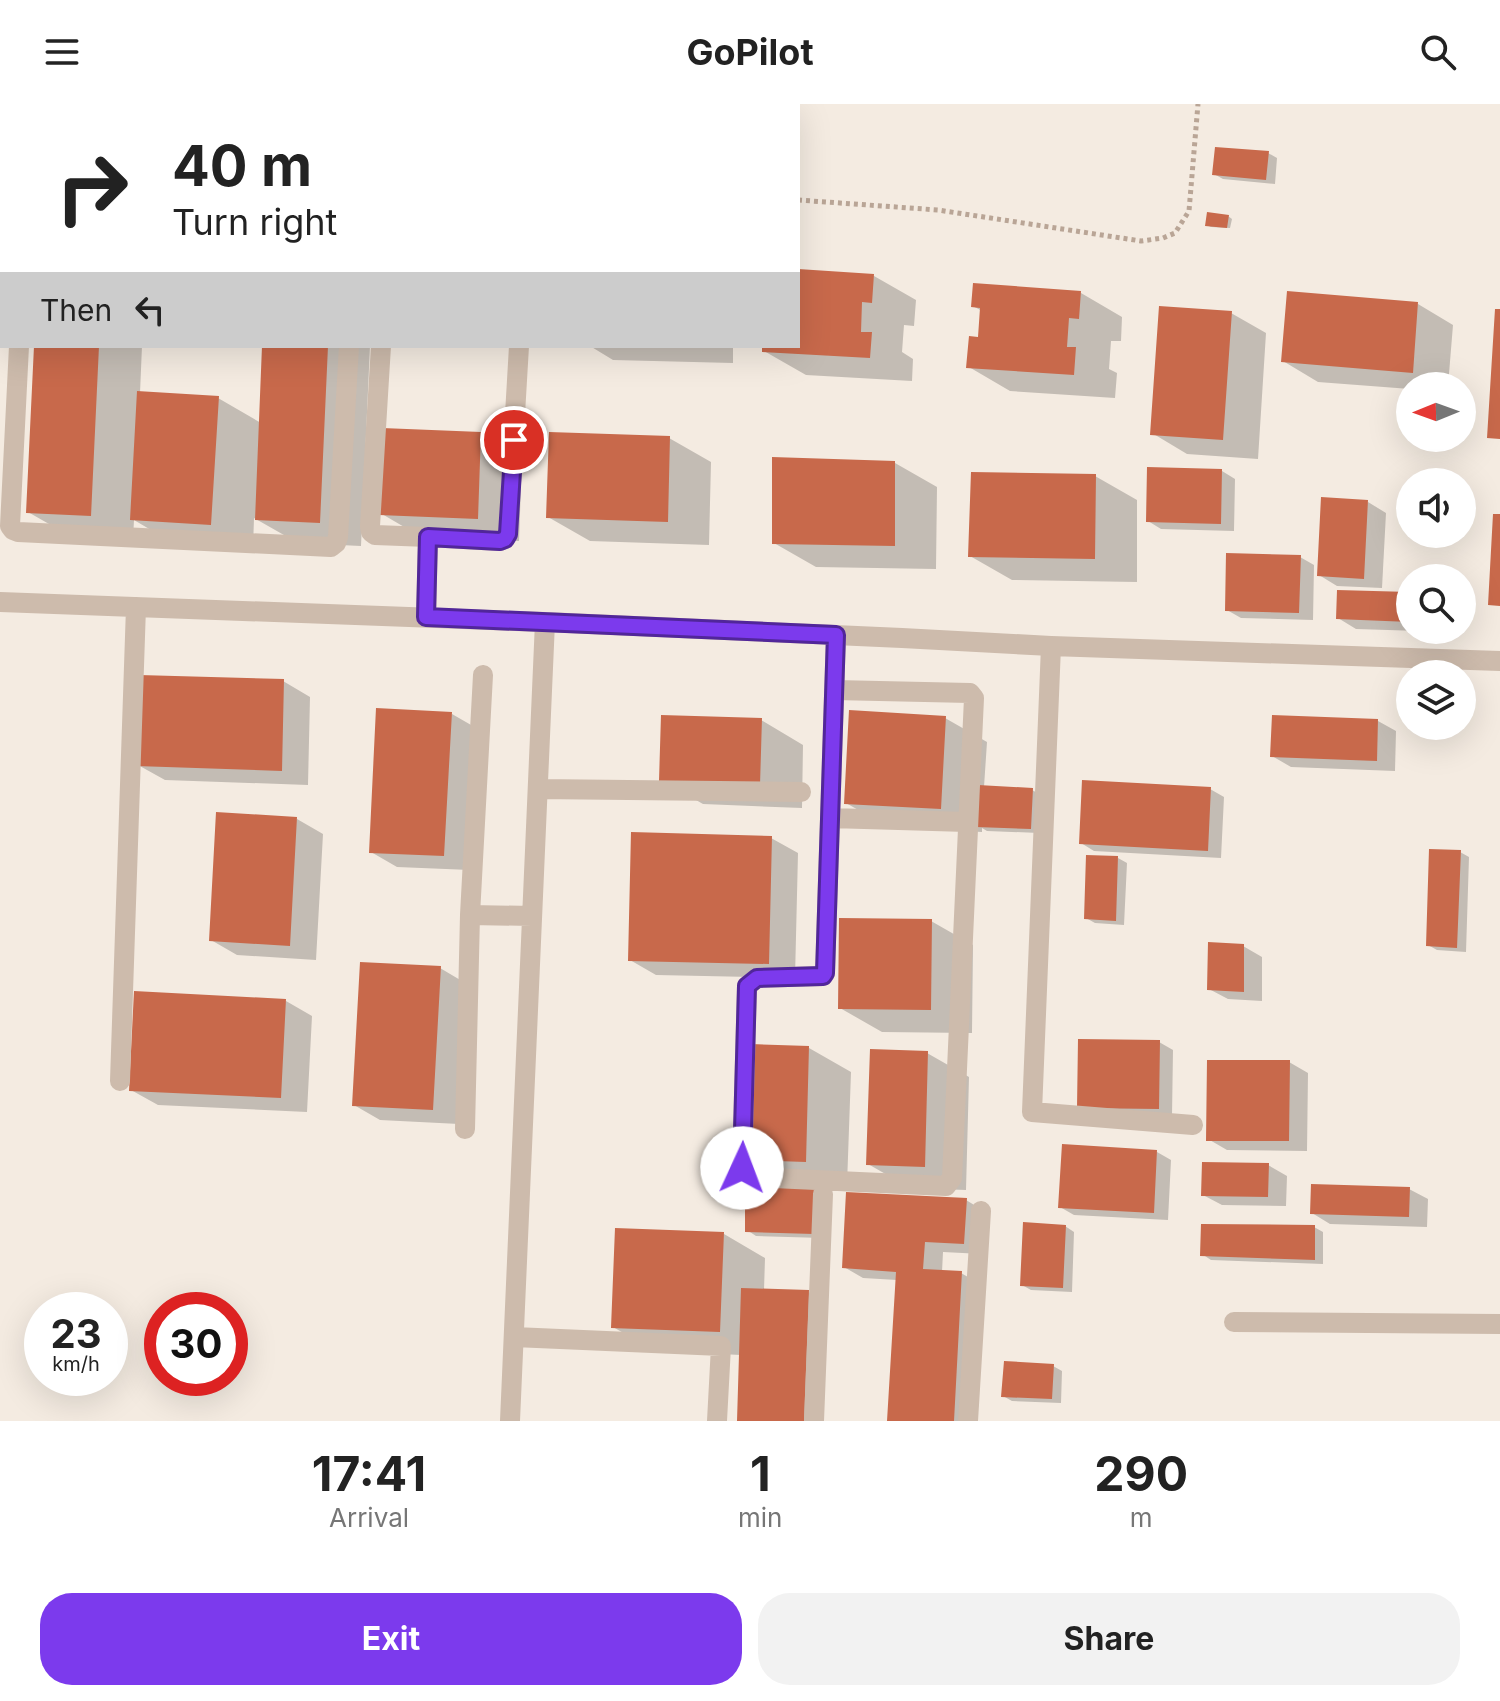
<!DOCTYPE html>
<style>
body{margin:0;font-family:Inter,sans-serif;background:#f2f2f2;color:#222;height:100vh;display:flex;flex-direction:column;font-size:30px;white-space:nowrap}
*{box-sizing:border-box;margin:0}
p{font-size:26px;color:#767676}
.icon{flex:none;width:44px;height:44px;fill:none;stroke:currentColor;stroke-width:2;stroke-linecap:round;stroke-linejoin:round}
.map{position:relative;height:1317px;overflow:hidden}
.drawer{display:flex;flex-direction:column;background:#fff;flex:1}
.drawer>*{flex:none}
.guide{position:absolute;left:0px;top:0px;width:800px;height:244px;box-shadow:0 8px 32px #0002;background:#fff;color:#222;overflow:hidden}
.needle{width:52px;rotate:269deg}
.tools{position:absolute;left:1396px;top:268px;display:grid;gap:16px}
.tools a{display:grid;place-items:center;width:80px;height:80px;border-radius:50%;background:#fff;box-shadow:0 8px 32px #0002;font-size:40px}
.speed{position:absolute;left:24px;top:1188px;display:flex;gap:16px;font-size:40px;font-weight:700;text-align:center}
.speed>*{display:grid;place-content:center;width:104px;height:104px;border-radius:50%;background:#fff;box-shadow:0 8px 32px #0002;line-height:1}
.speed small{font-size:20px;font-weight:400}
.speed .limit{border:12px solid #d22;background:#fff;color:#111}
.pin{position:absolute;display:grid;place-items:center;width:68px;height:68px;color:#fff;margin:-34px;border:4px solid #fff;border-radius:50%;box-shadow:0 2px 8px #0007}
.me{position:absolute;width:88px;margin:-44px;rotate:2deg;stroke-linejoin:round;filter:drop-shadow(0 0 6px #0008)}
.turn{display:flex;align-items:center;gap:28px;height:168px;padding:0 40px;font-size:36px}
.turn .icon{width:104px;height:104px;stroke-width:2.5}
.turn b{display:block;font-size:56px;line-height:68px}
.then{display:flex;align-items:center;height:76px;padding:0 40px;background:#0003;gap:16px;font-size:30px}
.eta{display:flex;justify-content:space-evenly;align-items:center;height:136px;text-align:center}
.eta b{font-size:48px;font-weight:700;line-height:56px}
.action{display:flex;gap:16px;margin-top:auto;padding:16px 40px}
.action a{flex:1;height:92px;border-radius:32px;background:#7c3aed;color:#fff;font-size:32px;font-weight:700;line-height:92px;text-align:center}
.action a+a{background:#f2f2f2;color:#222}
header{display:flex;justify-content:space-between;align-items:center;height:104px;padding:0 40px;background:#fff;font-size:36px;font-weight:700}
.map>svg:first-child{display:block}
.shadow{fill:#0003}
.building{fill:#c8694b}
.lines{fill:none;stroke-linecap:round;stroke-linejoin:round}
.path{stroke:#b9a596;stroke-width:5;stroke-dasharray:4 4;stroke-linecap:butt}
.minor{stroke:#cdbbac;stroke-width:20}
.route-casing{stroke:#51269a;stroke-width:20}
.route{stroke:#7c3aed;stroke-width:14}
</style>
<header><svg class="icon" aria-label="menu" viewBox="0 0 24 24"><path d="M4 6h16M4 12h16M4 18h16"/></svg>GoPilot<svg class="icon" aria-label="search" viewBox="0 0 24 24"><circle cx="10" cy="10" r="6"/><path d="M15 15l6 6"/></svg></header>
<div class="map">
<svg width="1500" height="1317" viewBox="0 0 1500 1317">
<rect width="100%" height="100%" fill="#f4ebe1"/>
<path class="shadow" d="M1268 49 1277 54 1275 80 1223 75 1214 70Z
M1228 112 1232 115 1230 124 1211 123 1207 121Z
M798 167 874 172 916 196 914 222 904 221 902 248 913 255 912 277 806 271 764 247V242H798Z
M1081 189 1122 213 1121 237H1111L1109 265 1117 269 1115 294 1010 287 969 263 980 235 982 207 973 202Z
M1418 200 1453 221 1448 282H1410V285L1318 278 1283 257Z
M1231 209 1266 229 1258 355 1187 350 1152 329Z
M36 242H142L140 289 218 294 261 319 264 242H370L361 442 298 439 254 414 253 444 173 439 134 416 133 435 70 432 28 408Z
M590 242H733V259L613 256Z
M480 330 522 354 519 437 423 434 382 410Z
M669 334 711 358 709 441 590 437 548 413Z
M895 359 937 383 936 465 816 463 774 439Z
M1222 367 1235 375 1234 427 1161 425 1148 417Z
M1095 372 1137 396V478L1012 476 970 452Z
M1368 398 1386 409 1382 484 1337 482 1319 471Z
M1300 453 1314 461 1313 516 1241 514 1227 506Z
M1410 490V526H1451V528L1356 525 1338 514Z
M283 577 310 593 308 681 165 676 138 661Z
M452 610 478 625 470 766 397 763 371 748Z
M945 614 987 638 984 683 1032 686 1041 691 1039 729 987 727 982 724V728L888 723 846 699Z
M761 616 803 641 802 704 703 700 661 676Z
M1378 617 1396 627 1395 667 1291 663 1272 652Z
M1210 685 1224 693 1221 754 1094 747 1081 739Z
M297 715 323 730 316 856 237 851 211 836Z
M771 734 798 749 795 874 656 871 630 856Z
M1460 748 1469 753 1466 848 1437 846 1428 841Z
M1118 754 1127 759 1124 821 1095 819 1086 814Z
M931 817 973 841 972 929 882 928 840 904Z
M1243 842 1262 853V897L1228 895 1209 885Z
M440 864 467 880 459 1020 380 1016 354 1001Z
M286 897 312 912 307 1008 158 1001 131 986Z
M1159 938 1173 946 1172 1012 1079 1003Z
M809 944 851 968 847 1081 791 1079 750 1055Z
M927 949 969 973 966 1086 910 1084 868 1060Z
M1289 958 1308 969 1307 1047 1227 1046 1208 1035Z
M1157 1048 1171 1056 1168 1116 1074 1111 1060 1103Z
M1268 1061 1287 1072 1286 1102 1222 1101 1203 1091Z
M747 1081 823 1134 756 1132 747 1126Z
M1409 1085 1428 1095 1427 1123 1330 1120 1312 1109Z
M966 1096 984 1107 982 1150 943 1148 942 1168 961 1169 980 1180 973 1317H889L897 1176 863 1174 844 1163Z
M1065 1122 1074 1128 1072 1188 1031 1186 1022 1181Z
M1314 1123 1323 1128V1160L1211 1156 1202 1150Z
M724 1130 765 1154 764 1186 808 1188 826 1198 823 1317H739L741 1251 655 1247 613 1223Z
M1053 1262 1062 1267 1061 1299 1012 1297 1003 1292Z"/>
<path class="building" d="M1215 43 1269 47 1266 76 1212 71Z
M1207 108 1229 111 1227 124 1205 122Z
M798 165 874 170 872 199 862 198 861 228H872L870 254 762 248V242H798Z
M973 179 1081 187 1079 215 1069 214 1067 243H1076L1074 271 966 264 969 232 978 233 980 204 971 203Z
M1287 187 1418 198 1413 269 1281 258Z
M1159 202 1232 207 1223 336 1150 331Z
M1495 205H1500V335L1487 334Z
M34 242H99L91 412 26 409Z
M262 242H328L320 419 255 416Z
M137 287 219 292 211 421 130 416Z
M382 324 481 328 478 415 379 411Z
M549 328 670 332 668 418 546 414Z
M772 353 895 357V442L772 440Z
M1147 363 1222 365 1221 420 1146 418Z
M971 368 1096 370 1095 455 968 453Z
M1321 393 1368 396 1364 475 1317 472Z
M1493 410H1500V502L1488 501Z
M1226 449 1301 451 1299 509 1225 507Z
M1337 486 1410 488V518L1336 515Z
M139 571 284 575 282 667 136 662Z
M376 604 452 608 444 752 369 749Z
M849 606 946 612 941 705 844 700Z
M661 611 762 614 760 681 659 677Z
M1272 611 1378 615 1377 657 1270 653Z
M1082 676 1211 683 1208 747 1079 740Z
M978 681 1033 684 1031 725 976 723Z
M216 708 297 713 290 842 209 837Z
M631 728 772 732 769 860 628 857Z
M1429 745 1461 746 1457 844 1426 842Z
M1086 751 1118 752 1116 817 1084 815Z
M839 814 932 815 931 906 838 905Z
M1208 838 1244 840V888L1207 886Z
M360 858 441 862 433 1006 352 1002Z
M134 887 286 895 281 994 129 987Z
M1078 935 1160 936 1159 1005 1077 1004Z
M751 940 809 942 806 1058 748 1056Z
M870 945 928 947 925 1063 866 1061Z
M1207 956H1290L1289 1037H1206Z
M1062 1040 1157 1046 1154 1109 1058 1104Z
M1202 1058 1269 1059 1268 1093 1201 1092Z
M745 1079 817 1082 814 1130 745 1128Z
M1311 1080 1410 1083 1409 1113 1310 1110Z
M846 1088 967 1094 964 1140 925 1138 923 1165 962 1167 954 1317H887L896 1168 842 1164Z
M1023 1118 1066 1121 1063 1184 1020 1182Z
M1201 1120 1315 1121V1156L1200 1152Z
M615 1124 724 1128 720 1228 611 1224Z
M741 1184 809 1186 804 1317H737Z
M1004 1257 1054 1260 1052 1295 1001 1293Z"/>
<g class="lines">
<path class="path" d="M264 2 265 0
M798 96 938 106 1141 137 1163 134 1175 129 1189 107 1198 0"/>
<path class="minor" d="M64 2 65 0
M0 123 2 119
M0 190H2
M19 242 10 422 13 426 18 428 331 443 336 439 338 433 349 242
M381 242 370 422 371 428 375 431 428 433 426 513
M428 433 500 437 505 435 508 430 519 242
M0 498 545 518 902 534 1051 542 1500 557
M1051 542 1032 1008 1193 1021
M834 586 970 589 974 594 952 1074 946 1082 749 1073 742 1064 747 882 757 874 823 872 825 869 836 531
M538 685 801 688
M830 714 967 718
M470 811 532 812
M120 977 136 503
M465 1025 470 811 483 571
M1234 1218 1500 1220
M514 1233 721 1242 717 1317
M510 1317 545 518
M814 1317 823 1090
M968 1317 981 1107"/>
</g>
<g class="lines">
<defs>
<path id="route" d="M514 336 508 430 505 435 500 437 428 433 426 513 836 531 825 869 823 872 757 874 747 882 742 1064"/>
</defs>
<use href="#route" class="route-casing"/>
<use href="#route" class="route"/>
</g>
</svg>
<div class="tools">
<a><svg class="needle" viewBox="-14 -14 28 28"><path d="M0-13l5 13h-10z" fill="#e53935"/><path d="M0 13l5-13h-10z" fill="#767676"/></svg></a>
<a><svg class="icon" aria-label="sound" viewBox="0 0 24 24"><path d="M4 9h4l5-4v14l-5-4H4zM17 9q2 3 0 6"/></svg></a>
<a><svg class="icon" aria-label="search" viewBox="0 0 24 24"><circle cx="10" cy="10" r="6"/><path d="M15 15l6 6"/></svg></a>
<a><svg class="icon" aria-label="layers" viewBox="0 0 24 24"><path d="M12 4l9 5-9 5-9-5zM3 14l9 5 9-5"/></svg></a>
</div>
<div class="speed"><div>23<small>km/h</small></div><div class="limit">30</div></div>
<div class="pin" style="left:514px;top:336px;background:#d93025"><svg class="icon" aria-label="arrive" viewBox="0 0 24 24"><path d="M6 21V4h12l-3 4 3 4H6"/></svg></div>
<svg class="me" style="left:742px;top:1064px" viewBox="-20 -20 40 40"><circle r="19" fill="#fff"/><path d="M0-13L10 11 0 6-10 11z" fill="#7c3aed"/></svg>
<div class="guide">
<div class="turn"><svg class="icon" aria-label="right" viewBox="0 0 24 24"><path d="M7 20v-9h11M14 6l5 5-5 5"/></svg><div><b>40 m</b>Turn right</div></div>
<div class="then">Then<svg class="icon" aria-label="left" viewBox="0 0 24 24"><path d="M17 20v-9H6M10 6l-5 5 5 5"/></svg></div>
</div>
</div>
<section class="drawer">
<div class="eta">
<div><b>17:41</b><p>Arrival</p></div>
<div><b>1</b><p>min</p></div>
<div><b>290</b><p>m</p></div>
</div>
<div class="action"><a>Exit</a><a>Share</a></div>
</section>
